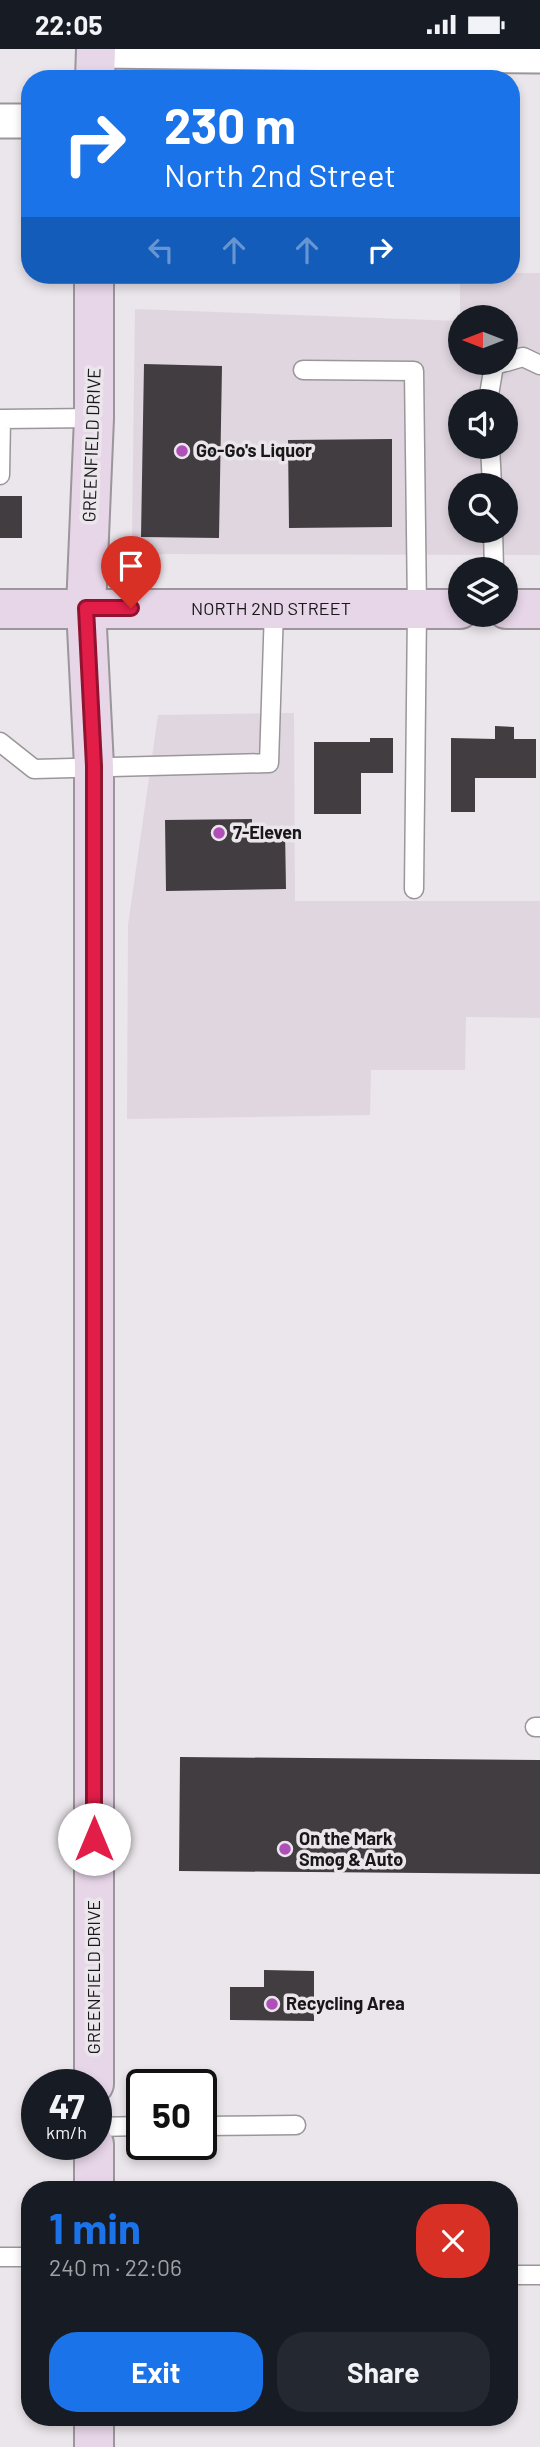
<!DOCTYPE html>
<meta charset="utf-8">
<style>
body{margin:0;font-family:Barlow,sans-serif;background:#242831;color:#f1f3f6;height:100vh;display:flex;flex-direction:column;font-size:26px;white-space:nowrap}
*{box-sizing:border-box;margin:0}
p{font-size:23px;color:#9ea1a6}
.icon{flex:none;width:38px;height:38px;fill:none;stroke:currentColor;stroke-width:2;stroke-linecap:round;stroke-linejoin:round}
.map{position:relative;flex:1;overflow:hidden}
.drawer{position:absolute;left:21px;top:2132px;width:497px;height:245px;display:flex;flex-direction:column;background:#171b24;border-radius:28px;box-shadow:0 4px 10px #0003}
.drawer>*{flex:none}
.banner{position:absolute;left:21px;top:21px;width:499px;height:214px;border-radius:28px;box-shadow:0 4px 10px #0003;background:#1a73e8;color:#fff;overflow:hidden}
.needle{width:46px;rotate:270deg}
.controls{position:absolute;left:448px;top:256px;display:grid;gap:14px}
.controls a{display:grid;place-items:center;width:70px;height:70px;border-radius:50%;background:#171b24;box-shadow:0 4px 10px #0003;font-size:35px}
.speed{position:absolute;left:21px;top:2020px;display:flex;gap:14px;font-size:35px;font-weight:700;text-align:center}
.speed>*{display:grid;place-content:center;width:91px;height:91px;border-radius:50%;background:#171b24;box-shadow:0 4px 10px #0003;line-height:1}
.speed small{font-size:18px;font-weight:400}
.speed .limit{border:4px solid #111;border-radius:10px;background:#fff;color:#111}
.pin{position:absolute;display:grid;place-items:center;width:60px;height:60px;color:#fff;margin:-72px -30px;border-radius:50% 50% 50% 0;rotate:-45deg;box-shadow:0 0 7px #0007}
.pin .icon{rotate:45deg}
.me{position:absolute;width:77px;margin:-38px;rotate:0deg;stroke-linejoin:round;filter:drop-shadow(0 0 5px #0008)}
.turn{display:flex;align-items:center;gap:24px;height:147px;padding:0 28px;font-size:32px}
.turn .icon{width:91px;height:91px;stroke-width:2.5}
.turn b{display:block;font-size:49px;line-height:60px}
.lanes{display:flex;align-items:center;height:66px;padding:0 28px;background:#0003;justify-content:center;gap:35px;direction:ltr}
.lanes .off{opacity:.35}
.round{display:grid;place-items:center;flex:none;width:74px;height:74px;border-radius:28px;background:#242831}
.overview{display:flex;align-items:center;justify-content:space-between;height:119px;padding:0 28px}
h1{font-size:42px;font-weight:700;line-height:52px;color:#1a73e8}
.button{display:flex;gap:14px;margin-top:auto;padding:14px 28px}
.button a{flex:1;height:80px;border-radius:28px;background:#1a73e8;color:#fff;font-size:28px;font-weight:700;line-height:80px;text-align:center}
.button a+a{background:#242831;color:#f1f3f6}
.status{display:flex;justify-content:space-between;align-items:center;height:49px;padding:0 35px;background:#171b24;direction:ltr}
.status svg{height:19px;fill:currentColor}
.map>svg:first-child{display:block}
.built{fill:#e0d6e0;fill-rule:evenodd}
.building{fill:#413d41}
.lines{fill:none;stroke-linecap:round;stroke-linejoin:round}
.service-casing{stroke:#9a969a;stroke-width:21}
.minor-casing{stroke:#9a969a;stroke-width:37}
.secondary-casing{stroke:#9a969a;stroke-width:42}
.service{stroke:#fff;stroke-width:18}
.minor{stroke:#fff;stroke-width:33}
.secondary{stroke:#e7d6e8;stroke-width:38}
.route-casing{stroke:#92132f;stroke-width:18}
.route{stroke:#e11d48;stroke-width:12}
.poi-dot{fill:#af4fb8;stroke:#ebe6eb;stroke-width:2.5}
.labels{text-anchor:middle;stroke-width:7;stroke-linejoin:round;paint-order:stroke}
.street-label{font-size:18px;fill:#191719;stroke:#ebe6eb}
.poi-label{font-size:18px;font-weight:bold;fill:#191719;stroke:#ebe6eb;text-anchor:start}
</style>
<div class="status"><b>22:05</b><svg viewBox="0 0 49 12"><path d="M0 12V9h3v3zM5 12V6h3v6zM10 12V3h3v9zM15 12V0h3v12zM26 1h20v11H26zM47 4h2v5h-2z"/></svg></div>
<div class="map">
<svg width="540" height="2398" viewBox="0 0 540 2398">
<rect width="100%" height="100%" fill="#ebe6eb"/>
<path class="built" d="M511 224H540V506L140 505 132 485 135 260 460 272V313H506V268H460V226ZM460 352H506V397H460ZM460 436H506V481H460Z
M294 664 295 852H540V969L466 968 465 1021H371L370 1066 127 1070 128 876 158 666Z"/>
<path class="building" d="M144 315 222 317 219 489 141 488Z
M392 390V478L289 479 288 391Z
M0 447H22V489H0Z
M495 677 514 678V690H536V729H475V763H451V689L495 690Z
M370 689H393V724H361V765H314V693H370Z
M252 770V782L285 781 286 840 166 842 165 771Z
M180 1708 540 1711V1825L179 1822Z
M264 1921 314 1922V1972L230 1971V1938H264Z"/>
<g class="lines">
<defs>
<path id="service" d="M506 313 523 308 540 316
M303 321 414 322 417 560 414 840
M488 352 494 316 505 313
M490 397 492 436
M0 426 1 370 94 369
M493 481 494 520
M0 693 34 720 269 714 274 560
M535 1678H540
M201 2077 296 2076
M96 2078 142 2077
M0 2208H30
M509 2226H540"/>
<path id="minor" d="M96 2 540 7
M0 72H30"/>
<g id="secondary">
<path d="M95 30 96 0"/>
<path d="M94 226V369L86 559 94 717V2035"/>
<path id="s1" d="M0 560H460"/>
<path d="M506 560H540"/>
<path d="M94 2095V2140"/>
<path d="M94 2368V2398"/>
</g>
</defs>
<use href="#service" class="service-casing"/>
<use href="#minor" class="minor-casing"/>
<use href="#secondary" class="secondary-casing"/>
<use href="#service" class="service"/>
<use href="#minor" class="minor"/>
<use href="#secondary" class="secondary"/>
</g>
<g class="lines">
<defs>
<path id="route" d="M94 1790V717L86 559H131"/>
</defs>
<use href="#route" class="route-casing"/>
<use href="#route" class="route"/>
</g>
<g class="poi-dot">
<circle cx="182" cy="402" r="7"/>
<circle cx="219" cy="784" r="7"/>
<circle cx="285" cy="1800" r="7"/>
<circle cx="272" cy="1955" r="7"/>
</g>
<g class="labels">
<g class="street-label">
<text transform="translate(92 396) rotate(-88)" y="6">GREENFIELD DRIVE</text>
<text dy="6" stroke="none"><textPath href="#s1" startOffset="271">NORTH 2ND STREET</textPath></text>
<text transform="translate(94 1928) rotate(-90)" y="6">GREENFIELD DRIVE</text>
</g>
<g class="poi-label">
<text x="196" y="408">Go-Go's Liquor</text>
<text x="233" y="790">7-Eleven</text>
<text x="299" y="1796">On the Mark<tspan x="299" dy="21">Smog &amp; Auto</tspan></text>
<text x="286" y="1961">Recycling Area</text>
</g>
</g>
</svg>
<div class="controls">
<a><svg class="needle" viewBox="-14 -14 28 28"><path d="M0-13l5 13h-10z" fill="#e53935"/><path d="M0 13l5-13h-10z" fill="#9ea1a6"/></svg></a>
<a><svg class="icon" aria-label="sound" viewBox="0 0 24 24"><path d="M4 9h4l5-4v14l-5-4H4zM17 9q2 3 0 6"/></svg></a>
<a><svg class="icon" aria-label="search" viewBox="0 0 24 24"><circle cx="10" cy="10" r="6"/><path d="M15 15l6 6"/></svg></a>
<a><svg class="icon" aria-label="layers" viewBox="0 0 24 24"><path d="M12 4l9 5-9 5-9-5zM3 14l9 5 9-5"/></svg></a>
</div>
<div class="speed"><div>47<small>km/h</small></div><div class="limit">50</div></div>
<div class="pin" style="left:131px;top:559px;background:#d93025"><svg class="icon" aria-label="arrive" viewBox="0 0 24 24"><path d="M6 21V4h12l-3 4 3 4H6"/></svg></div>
<svg class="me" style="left:94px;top:1790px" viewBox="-20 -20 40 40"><circle r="19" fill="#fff"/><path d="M0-13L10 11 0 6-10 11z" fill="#e11d48"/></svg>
<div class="banner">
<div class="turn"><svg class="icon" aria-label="right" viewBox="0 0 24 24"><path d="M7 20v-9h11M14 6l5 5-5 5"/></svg><div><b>230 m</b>North 2nd Street</div></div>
<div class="lanes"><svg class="icon off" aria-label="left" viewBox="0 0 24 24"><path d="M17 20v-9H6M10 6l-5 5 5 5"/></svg><svg class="icon off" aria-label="ahead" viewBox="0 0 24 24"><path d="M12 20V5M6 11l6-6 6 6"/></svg><svg class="icon off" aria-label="ahead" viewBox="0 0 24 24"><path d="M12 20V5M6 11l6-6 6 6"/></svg><svg class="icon" aria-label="right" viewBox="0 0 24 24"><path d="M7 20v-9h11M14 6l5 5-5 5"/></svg></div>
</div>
<section class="drawer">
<div class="overview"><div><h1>1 min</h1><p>240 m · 22:06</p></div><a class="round" style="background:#d93025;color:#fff"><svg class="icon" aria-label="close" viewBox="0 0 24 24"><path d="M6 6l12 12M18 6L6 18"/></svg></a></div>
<div class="button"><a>Exit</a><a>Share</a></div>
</section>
</div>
